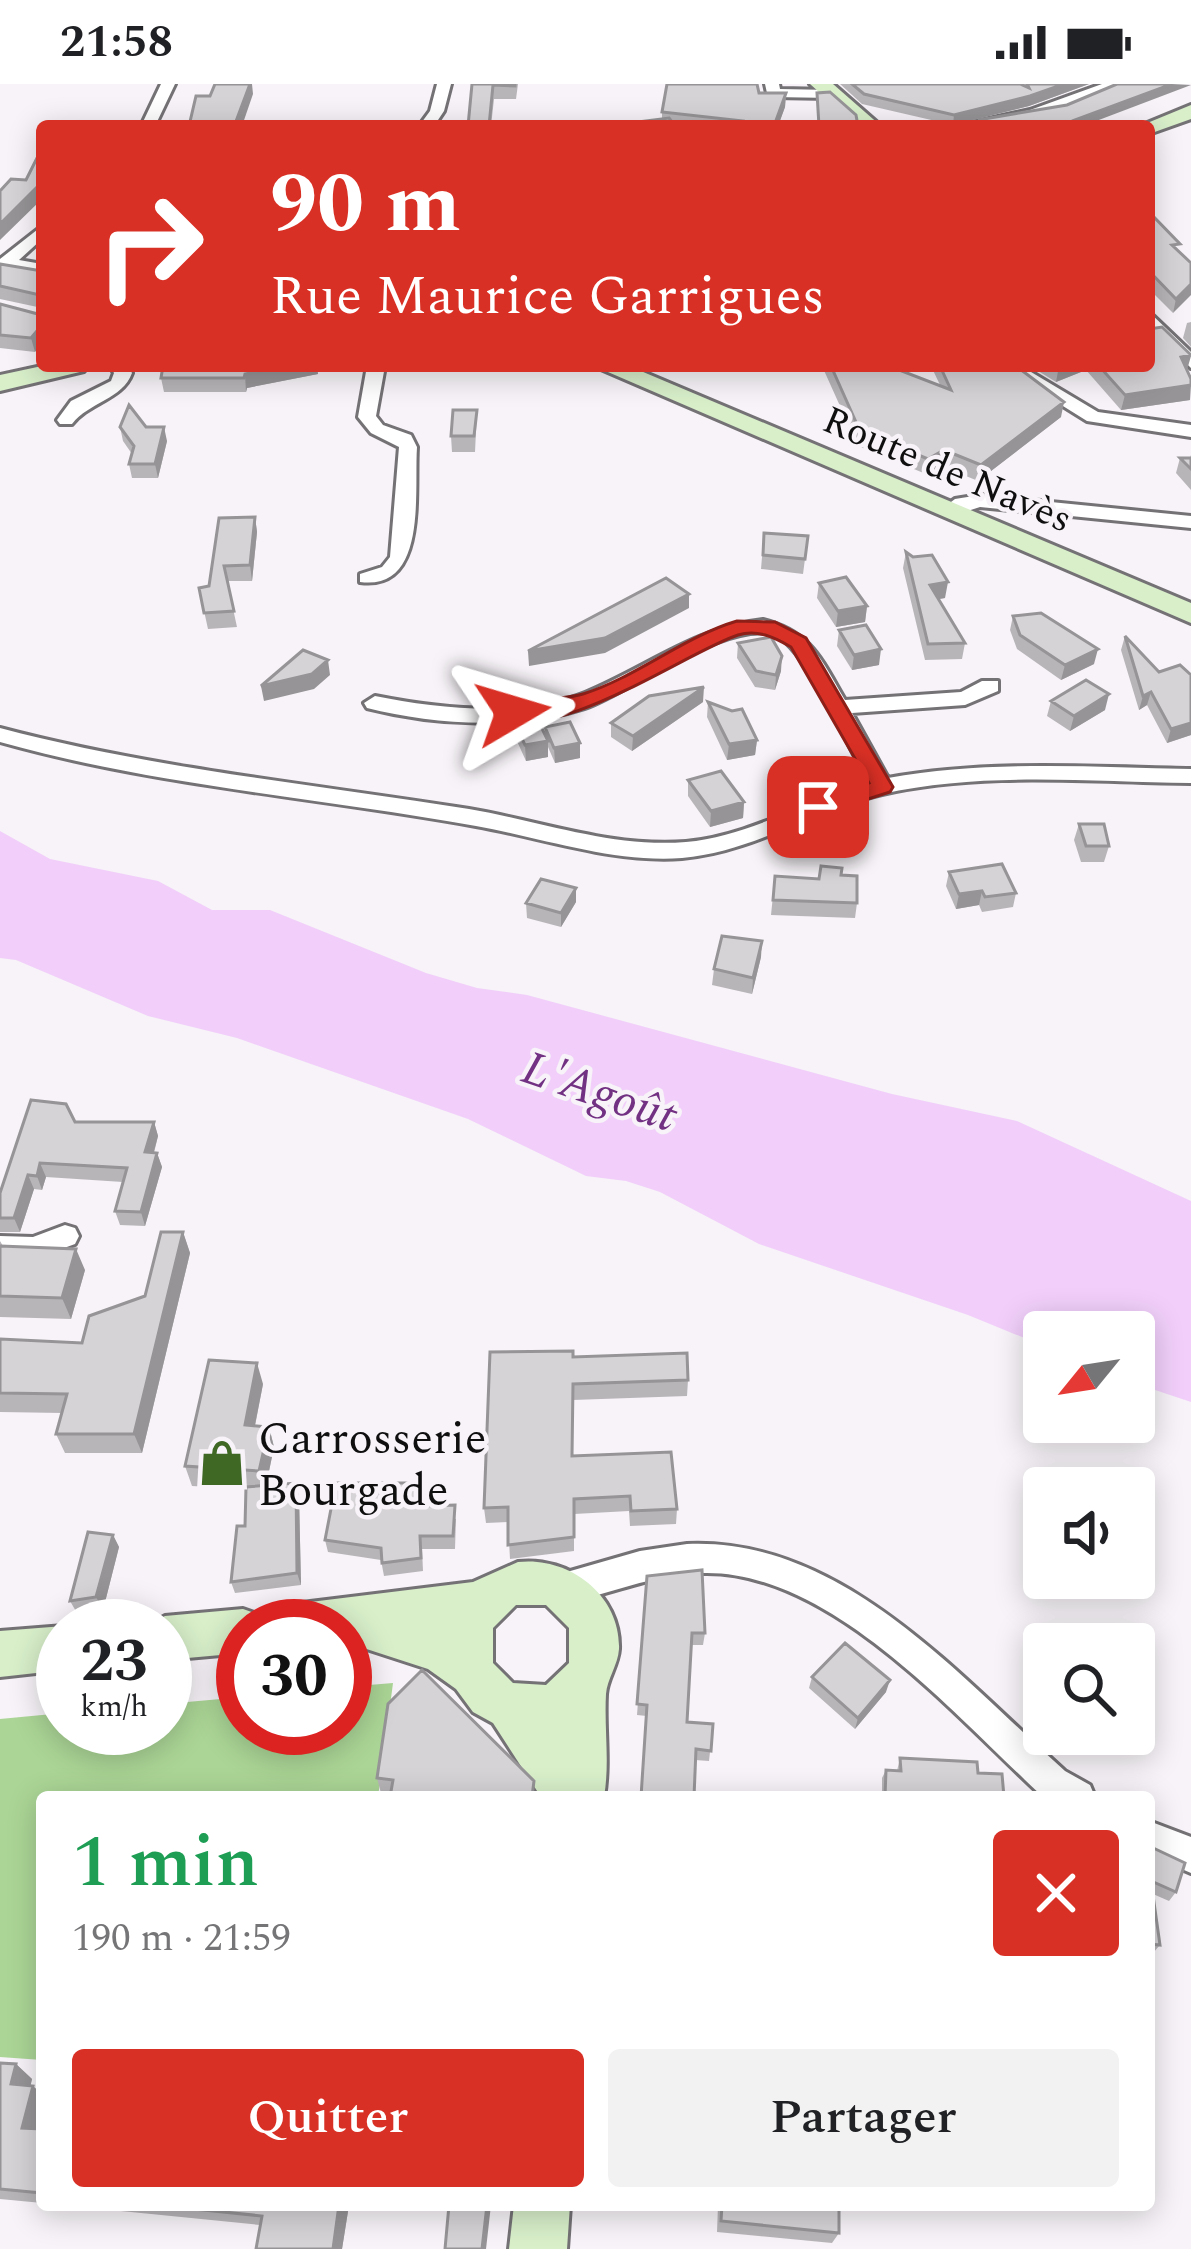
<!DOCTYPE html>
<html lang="fr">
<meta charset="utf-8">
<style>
body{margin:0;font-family:Spectral,serif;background:#f2f2f2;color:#202124;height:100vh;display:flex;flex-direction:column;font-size:45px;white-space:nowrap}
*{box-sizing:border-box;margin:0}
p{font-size:39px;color:#757577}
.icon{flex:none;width:66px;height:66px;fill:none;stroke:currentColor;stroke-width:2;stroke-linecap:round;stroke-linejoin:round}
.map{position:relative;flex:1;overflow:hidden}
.sheet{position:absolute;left:36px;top:1707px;width:1119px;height:420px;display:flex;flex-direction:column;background:#fff;border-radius:12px;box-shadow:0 6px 30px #0003}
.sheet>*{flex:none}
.hud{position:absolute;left:36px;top:36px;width:1119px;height:252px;border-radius:12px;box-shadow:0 6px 30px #0003;background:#d93025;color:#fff;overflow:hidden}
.needle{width:78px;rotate:240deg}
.tools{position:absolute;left:1023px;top:1227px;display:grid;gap:24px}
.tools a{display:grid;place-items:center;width:132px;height:132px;border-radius:12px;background:#fff;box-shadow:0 6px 30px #0003;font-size:60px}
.speed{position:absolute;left:36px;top:1515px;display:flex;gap:24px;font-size:60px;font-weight:700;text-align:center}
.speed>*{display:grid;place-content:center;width:156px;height:156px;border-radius:50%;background:#fff;box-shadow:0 6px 30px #0003;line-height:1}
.speed small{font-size:30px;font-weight:400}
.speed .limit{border:18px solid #d22;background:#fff;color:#111}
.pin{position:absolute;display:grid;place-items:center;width:102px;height:102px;color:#fff;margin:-51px;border-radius:24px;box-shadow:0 6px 18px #0006}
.me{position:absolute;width:132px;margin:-66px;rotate:83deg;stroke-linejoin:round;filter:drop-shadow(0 0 9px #0008)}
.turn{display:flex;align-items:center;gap:42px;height:252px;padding:0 36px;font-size:54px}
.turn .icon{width:156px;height:156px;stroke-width:2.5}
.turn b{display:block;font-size:84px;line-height:102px}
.round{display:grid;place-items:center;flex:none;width:126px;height:126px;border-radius:12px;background:#f2f2f2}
.head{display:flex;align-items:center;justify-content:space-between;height:204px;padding:0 36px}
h1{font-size:72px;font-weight:600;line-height:90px;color:#1e9e55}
.cta{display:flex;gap:24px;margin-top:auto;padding:24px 36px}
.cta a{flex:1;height:138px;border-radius:12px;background:#d93025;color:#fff;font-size:48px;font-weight:600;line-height:138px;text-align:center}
.cta a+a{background:#f2f2f2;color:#202124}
.status{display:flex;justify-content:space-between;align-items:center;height:84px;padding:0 60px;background:#fff;direction:ltr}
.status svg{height:33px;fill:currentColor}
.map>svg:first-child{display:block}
.green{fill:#abd596}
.water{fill:#f1cffa}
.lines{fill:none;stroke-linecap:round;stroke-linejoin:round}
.street-casing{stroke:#757276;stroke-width:6}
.secondary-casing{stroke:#757276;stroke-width:6}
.street{fill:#fff;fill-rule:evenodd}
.secondary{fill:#d8efca;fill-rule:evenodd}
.wall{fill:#b8b5b9}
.shaded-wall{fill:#969496}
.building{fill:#d6d3d7;stroke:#969496;stroke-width:3}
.route{fill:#d93025;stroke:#8d1f18;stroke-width:3}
.labels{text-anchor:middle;stroke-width:9;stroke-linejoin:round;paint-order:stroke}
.far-street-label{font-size:39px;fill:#100f10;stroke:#f7f3f8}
.poi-label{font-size:45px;fill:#100f10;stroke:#f7f3f8;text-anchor:start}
.water-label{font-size:48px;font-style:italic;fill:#723182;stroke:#f7f3f8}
</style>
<div class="status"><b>21:58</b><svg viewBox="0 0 49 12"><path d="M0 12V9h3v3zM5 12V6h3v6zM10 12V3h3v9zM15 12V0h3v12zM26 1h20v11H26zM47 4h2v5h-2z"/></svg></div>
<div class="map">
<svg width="1191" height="2165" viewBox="0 0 1191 2165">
<rect width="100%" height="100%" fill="#f7f3f8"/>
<path class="green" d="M393 1599 378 1713H42V1976L0 1973V1635L63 1629V1644H165V1620L243 1613V1644H345V1603Z"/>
<path class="water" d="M0 747 50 775 158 797 212 826H270L426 889 477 904 527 911 892 1010 1017 1037 1191 1117V1318L1134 1299V1248H1044V1262L968 1231 759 1160 660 1108 626 1097 586 1092 468 1035 237 954 148 932 16 876 0 874Z"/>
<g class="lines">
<defs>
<path id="street" d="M161 0H175L155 42H141Z
M437 0H451L444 27 434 42H419L430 27Z
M765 0H779L780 5 831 6 838 10 831 14 774 13 767 9Z
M1102 0H1122C1077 30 1010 42 957 42L1030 26Z
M42 142V155L19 176 42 180V190L10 184 0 189V175Z
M1149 228 1191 268V284L1149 243Z
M110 282H128L132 289C123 315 89 318 72 340H60L57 336 71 317 111 297 114 289Z
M367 282H385L376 332 383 341 411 351 417 363C414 408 428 507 360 498V490L382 483 390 473 399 363 371 349 358 333Z
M999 282H1021L1098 328 1191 341V353L1087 337Z
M980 411 1191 432V444L980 423 949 433 939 427 955 415Z
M763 536C811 548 821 575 845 616L961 608 982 597H998V607L965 621 852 629 888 694C989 676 1090 683 1191 685V699C1089 698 983 687 882 710 813 726 754 768 682 774 612 779 544 754 476 742 317 713 156 702 0 658V644C155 685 312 700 469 725 541 737 612 764 686 758 750 752 807 716 869 699 850 666 808 570 779 553 736 529 629 609 585 624 519 646 434 641 367 624L364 619 375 612C440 625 522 634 585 609 646 584 696 543 763 536Z
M65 1141 75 1144 79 1152 75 1160 34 1175 0 1174V1152L33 1153Z
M687 1460C841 1453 959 1592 1065 1687L1090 1701 1095 1713 1041 1711C954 1631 830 1486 703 1489 652 1490 609 1511 560 1520L549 1516 544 1505 549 1494 560 1490 640 1467Z
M1149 1737 1191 1753V1789L1149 1771Z"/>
<path id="secondary" d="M810 0H833L881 42H857Z
M1191 21V35L1149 50V42H1140Z
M42 282H88L84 287 0 307V291Z
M594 282H629L1191 519V539Z
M518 1478C569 1472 621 1511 619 1565 618 1581 607 1595 606 1610 604 1645 610 1678 604 1713H541L493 1639 473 1628 456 1605 428 1585 345 1558V1542H271L277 1526 294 1520 473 1498ZM516 1521H546L569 1544V1579L546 1601 513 1599 493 1579V1544Z
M243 1525 260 1531 264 1542H243V1569L165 1576V1542H147L165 1532Z
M64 1542 63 1586 0 1593V1547Z
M514 2121H570L567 2165H509Z"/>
</defs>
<use href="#street" class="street-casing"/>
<use href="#secondary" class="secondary-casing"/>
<use href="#street" class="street"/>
<use href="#secondary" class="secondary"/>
</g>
<path class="wall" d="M472 0H518L516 15H494L491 42H468Z
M840 0H1089L1029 22 953 41 862 20Z
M786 9 785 23 778 42H606L662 35V28Z
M1149 130 1179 167 1191 179 1173 229 1149 205Z
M0 180 42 187V224L0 215Z
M0 220 38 230 35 268 0 264Z
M1191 238V263L1183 254 1187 239Z
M163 282H317L318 290 247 304 246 308H164L161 294Z
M822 282H889L940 301 931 282H1016L1061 333 978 397 942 382 926 390 858 362Z
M1030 282H1149L1187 286 1190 316 1121 326 1086 286 1056 298Z
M477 326 475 368H452L451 352Z
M120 343H146L167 357 158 394H132L129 380 132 370 123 357Z
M1191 371V406L1176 389 1180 374H1190Z
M255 433 257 448 252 497H227L237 543 208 545 199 504 209 502Z
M764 449 808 452 803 490 761 485Z
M906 468 945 514 938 515 965 559 962 575 925 576 903 484Z
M819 499 867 522 865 538 836 543 817 514Z
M1013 532 1094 580 1061 596 1017 565 1010 546Z
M839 546 879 581 852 586 837 562Z
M1125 552 1159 588 1191 591V651L1167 659 1147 621 1139 626 1121 566Z
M738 559 781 587 775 606 755 603 737 574Z
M1051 617 1105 626 1070 647 1047 632Z
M703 618 632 667 611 653V639Z
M708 618 732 627 757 656 755 671 727 676 707 633Z
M515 639 545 652V643L580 659V674L555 679 548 663V673L526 677 516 655Z
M688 696 744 718 743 734 710 743 688 712Z
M1079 740 1109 762 1104 778H1081L1074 756Z
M949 788 1016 809 1013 823 982 828 979 821 956 825 946 802Z
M775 792 819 795 857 819 855 834 771 831Z
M576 818 561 843 527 834 526 819Z
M761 873 752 910 712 901 714 885Z
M75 1038H154L158 1052 154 1069H157L162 1083 145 1142 120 1141 115 1127 123 1098 46 1093 42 1106 34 1105 20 1148H0V1109Z
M183 1148 190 1169 142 1369H65L56 1350 62 1329 0 1328V1255L82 1259 145 1212Z
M0 1157 3 1162 85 1186 71 1235 0 1233Z
M573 1273 688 1296 687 1312 573 1316V1372L677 1425 676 1440 630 1442 629 1427 574 1430V1467L510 1475 508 1438 486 1439 484 1424Z
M263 1300 255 1342 269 1343 274 1363 266 1402 299 1412 301 1501 235 1509 231 1498 245 1442 246 1405 192 1402 185 1382Z
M423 1412V1422L456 1435 455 1465H422L423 1487 384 1492 381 1476 328 1468 325 1456Z
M113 1451 119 1463 103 1526 77 1529 70 1517Z
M647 1492 705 1549 703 1561H691L687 1638 713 1640 709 1677 695 1676 647 1632 637 1631Z
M812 1593 886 1608 855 1645 809 1604Z
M900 1674 978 1689 1004 1713H882V1694L886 1686 897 1687Z
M377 1694 535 1713H382Z
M1149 1762 1176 1808 1169 1817 1153 1810 1160 1861 1153 1869H1149Z
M0 1979 16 1980 32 1995 30 2002 42 2010V2119L0 2115Z
M61 2121H349L342 2165H256L260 2141Z
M718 2121H839V2149L832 2159 717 2148Z"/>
<path class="shaded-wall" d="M250 0H252L253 10 242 42H235Z
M1064 0H1089L1029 22 953 41 954 31Z
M1172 0 1191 1 1083 42 1075 36Z
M786 9 785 23 778 42H774Z
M42 101V115L0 156V140L38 102Z
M1191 200V211L1173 229 1176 215Z
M42 241V259L35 268 31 254Z
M1191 272 1187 286 1181 273Z
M286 282H317L318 290 247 304 246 308 245 290Z
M1059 282H1086V286L1056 298Z
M1191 301 1190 316 1121 326 1125 311Z
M1064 318 1061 333 978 397 981 381Z
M164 343 167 357 158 394 155 380Z
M944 366 942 382 926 390 928 375Z
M255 433 257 448 252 497 250 481Z
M948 498 945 514 927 517 930 501Z
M689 510V524L605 569 529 582 528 567Z
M867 522 865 538 836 543 838 527Z
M881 565 879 581 852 586 854 571Z
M1098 565 1094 580 1061 596 1065 581Z
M782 572 781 587 775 606 776 591Z
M328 576 330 591 314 605 264 617 261 602Z
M704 603 703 618 632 667 633 652Z
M1151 608 1147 621 1139 626 1143 612Z
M1109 610 1105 626 1070 647 1074 632Z
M1191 639V651L1167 659 1171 645Z
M757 656 755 671 727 676 729 660Z
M548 657V673L526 677 525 661Z
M580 659V674L555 679 554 664Z
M744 718 743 734 710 743 711 727Z
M576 804V818L561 843V829Z
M982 807 979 821 956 825 959 810Z
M762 857 761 873 752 910 753 894Z
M154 1038 158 1052 150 1082 145 1068Z
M157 1069 162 1083 145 1142 141 1128Z
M40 1079 46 1093 42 1106 37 1092Z
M28 1091 34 1105 20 1148 14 1134Z
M183 1148 190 1169 142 1369 134 1350Z
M76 1165 85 1186 71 1235 62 1214Z
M257 1279 263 1300 251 1361 245 1341Z
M269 1343 274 1363 265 1406 259 1387Z
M296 1399 299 1412 301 1501 297 1489Z
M113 1451 119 1463 103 1526 96 1513Z
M890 1596 886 1608 855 1645 858 1634Z
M16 1980 32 1995 28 2014 11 2000Z
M33 2002 42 2010V2044L39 2057 22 2044Z
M339 2121H349L342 2165H333Z
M487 2121H491L486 2165H482Z"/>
<path class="building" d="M215 0H250L235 40H231V42H189L196 12H210Z
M472 0H515V2L493 1 489 42H468Z
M667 0H757L759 9H786L774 42H741L743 37 662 28Z
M852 0H1020L1029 4 1027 0H1064L1030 12 954 31 864 10Z
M1117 0H1172L1075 36 1087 42H986L983 40 988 38 978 36 1067 21Z
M830 8 856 31 858 42H819L817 9Z
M669 34 675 42H606Z
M40 68 42 69V101L38 102 0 140V107L11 95 26 96Z
M1149 130H1151L1180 160 1172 161 1191 179V200L1176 215 1149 187Z
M0 180 42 187V220L40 211 0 202Z
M0 220 38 230 42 227V241L31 254 0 251Z
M1162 243 1191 271 1181 273 1191 295V301L1125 311 1099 282H1149V245Z
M163 282H286L245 290 244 294H161Z
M831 282H889L951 306 940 282H1016L1064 318 981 381 944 366 928 375 860 347Z
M129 321 146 343H164L155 380H129L134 362 120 343Z
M453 326H477L474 352H451Z
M1180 374H1191V385Z
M255 433 250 481 224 482 234 527 204 529 199 504 209 502 219 434Z
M764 449 808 452 805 475 763 471Z
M906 468 913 473 932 471 948 498 930 501 965 559 928 560Z
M846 493 867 522 838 527 819 499Z
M666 494 689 510 605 554 528 567Z
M1041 529 1098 565 1065 581 1020 551 1013 532Z
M866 541 881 565 854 571 839 546Z
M1125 552 1159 588 1180 581 1191 591V639L1171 645 1151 608 1143 612Z
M771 553 782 572 776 591 756 587 738 559Z
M303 566 328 576 312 590 261 602Z
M1086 596 1109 610 1074 632 1051 617Z
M704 603 633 652 611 639 649 612Z
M708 618 732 627 742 625 757 656 729 660Z
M537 634 548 657 525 661 515 639Z
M570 638 580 659 554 664 545 643Z
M721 687 744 718 711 727 688 696Z
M1079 740H1104L1109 762H1086Z
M1002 780 1016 809 985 813 982 807 959 810 949 788Z
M821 782 842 784 841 791 857 792V819L773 816 775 792 819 795Z
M541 795 576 804 561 829 526 819Z
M722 852 762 857 753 894 714 885Z
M31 1016 66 1020 75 1038H154L145 1068 157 1069 141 1128 115 1127 127 1084 40 1079 37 1092 28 1091 14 1134H0V1109Z
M161 1148H183L134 1350H56L67 1310 0 1309V1255L82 1259 89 1232 145 1212Z
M0 1162 76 1165 62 1214 0 1212Z
M573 1267V1273L687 1269 688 1296 573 1300 572 1372 671 1368 677 1425 631 1427 630 1412 574 1415V1453L508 1461V1423L484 1424 490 1268Z
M209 1276 257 1279 245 1341 269 1343 259 1387 185 1382Z
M296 1399 297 1489 231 1498 237 1442H245L246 1403Z
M336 1399H421V1422L455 1421 453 1452H420L421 1474 382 1479 381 1464 325 1456Z
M88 1448 113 1451 96 1513 70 1517Z
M702 1486 705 1549H692L687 1638 713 1640 711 1667 696 1665 694 1713H641L647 1621 637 1620 647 1492Z
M845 1559 890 1596 858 1634 812 1593Z
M422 1586 534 1697 532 1713H390L393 1696 377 1694 388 1620Z
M900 1674 977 1678 978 1689 1002 1690 1004 1713H885L886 1686 901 1687Z
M1149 1762 1185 1779 1176 1808 1151 1797 1160 1861 1149 1860Z
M0 1979 16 1980 11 2000 33 2002 22 2044 42 2045V2109L0 2105Z
M156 2121H339L333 2165H256L262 2132Z
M449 2121H487L482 2165H445Z
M722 2121H839V2149L721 2137Z"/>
<path class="route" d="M737 537 775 538 806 554 893 703 890 708 818 731 810 729V718L869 699 791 563C774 553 757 545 738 551 690 566 546 667 502 628 519 614 560 617 583 610 637 593 683 553 737 537Z"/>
<defs>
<symbol id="shop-bare" viewBox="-9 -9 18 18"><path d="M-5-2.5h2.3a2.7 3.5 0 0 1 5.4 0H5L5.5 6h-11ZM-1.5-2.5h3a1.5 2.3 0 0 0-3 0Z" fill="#3e6824" stroke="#f7f3f8" stroke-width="2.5" paint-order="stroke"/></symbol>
</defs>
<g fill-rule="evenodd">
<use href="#shop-bare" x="189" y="1346" width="66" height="66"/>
</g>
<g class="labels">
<g class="far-street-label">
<text transform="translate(948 384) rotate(23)" y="14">Route de Navès</text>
</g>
<g class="poi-label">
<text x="258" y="1369">Carrosserie<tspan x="258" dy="52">Bourgade</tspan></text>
</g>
<g class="water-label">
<text transform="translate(600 1006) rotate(19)" y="17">L'Agoût</text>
</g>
</g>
</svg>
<div class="tools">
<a><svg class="needle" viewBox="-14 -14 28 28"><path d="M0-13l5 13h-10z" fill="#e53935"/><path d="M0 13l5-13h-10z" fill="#757577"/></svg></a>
<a><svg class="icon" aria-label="sound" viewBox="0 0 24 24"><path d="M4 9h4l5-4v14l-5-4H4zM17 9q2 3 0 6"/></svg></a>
<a><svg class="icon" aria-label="search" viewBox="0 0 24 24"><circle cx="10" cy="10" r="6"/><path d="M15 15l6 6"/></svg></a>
</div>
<div class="speed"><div>23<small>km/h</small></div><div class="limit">30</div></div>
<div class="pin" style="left:818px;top:723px;background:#d93025"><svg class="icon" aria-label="arrive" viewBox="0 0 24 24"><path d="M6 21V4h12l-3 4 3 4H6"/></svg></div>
<svg class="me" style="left:513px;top:628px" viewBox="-20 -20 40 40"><path d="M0-17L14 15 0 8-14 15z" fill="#d93025" stroke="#fff" stroke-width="4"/></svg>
<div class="hud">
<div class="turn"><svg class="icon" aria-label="right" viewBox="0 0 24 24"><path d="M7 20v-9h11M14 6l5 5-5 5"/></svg><div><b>90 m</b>Rue Maurice Garrigues</div></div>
</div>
<section class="sheet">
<div class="head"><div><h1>1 min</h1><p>190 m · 21:59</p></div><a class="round" style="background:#d93025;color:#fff"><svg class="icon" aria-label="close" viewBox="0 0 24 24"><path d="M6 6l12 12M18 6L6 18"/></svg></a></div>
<div class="cta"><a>Quitter</a><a>Partager</a></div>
</section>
</div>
